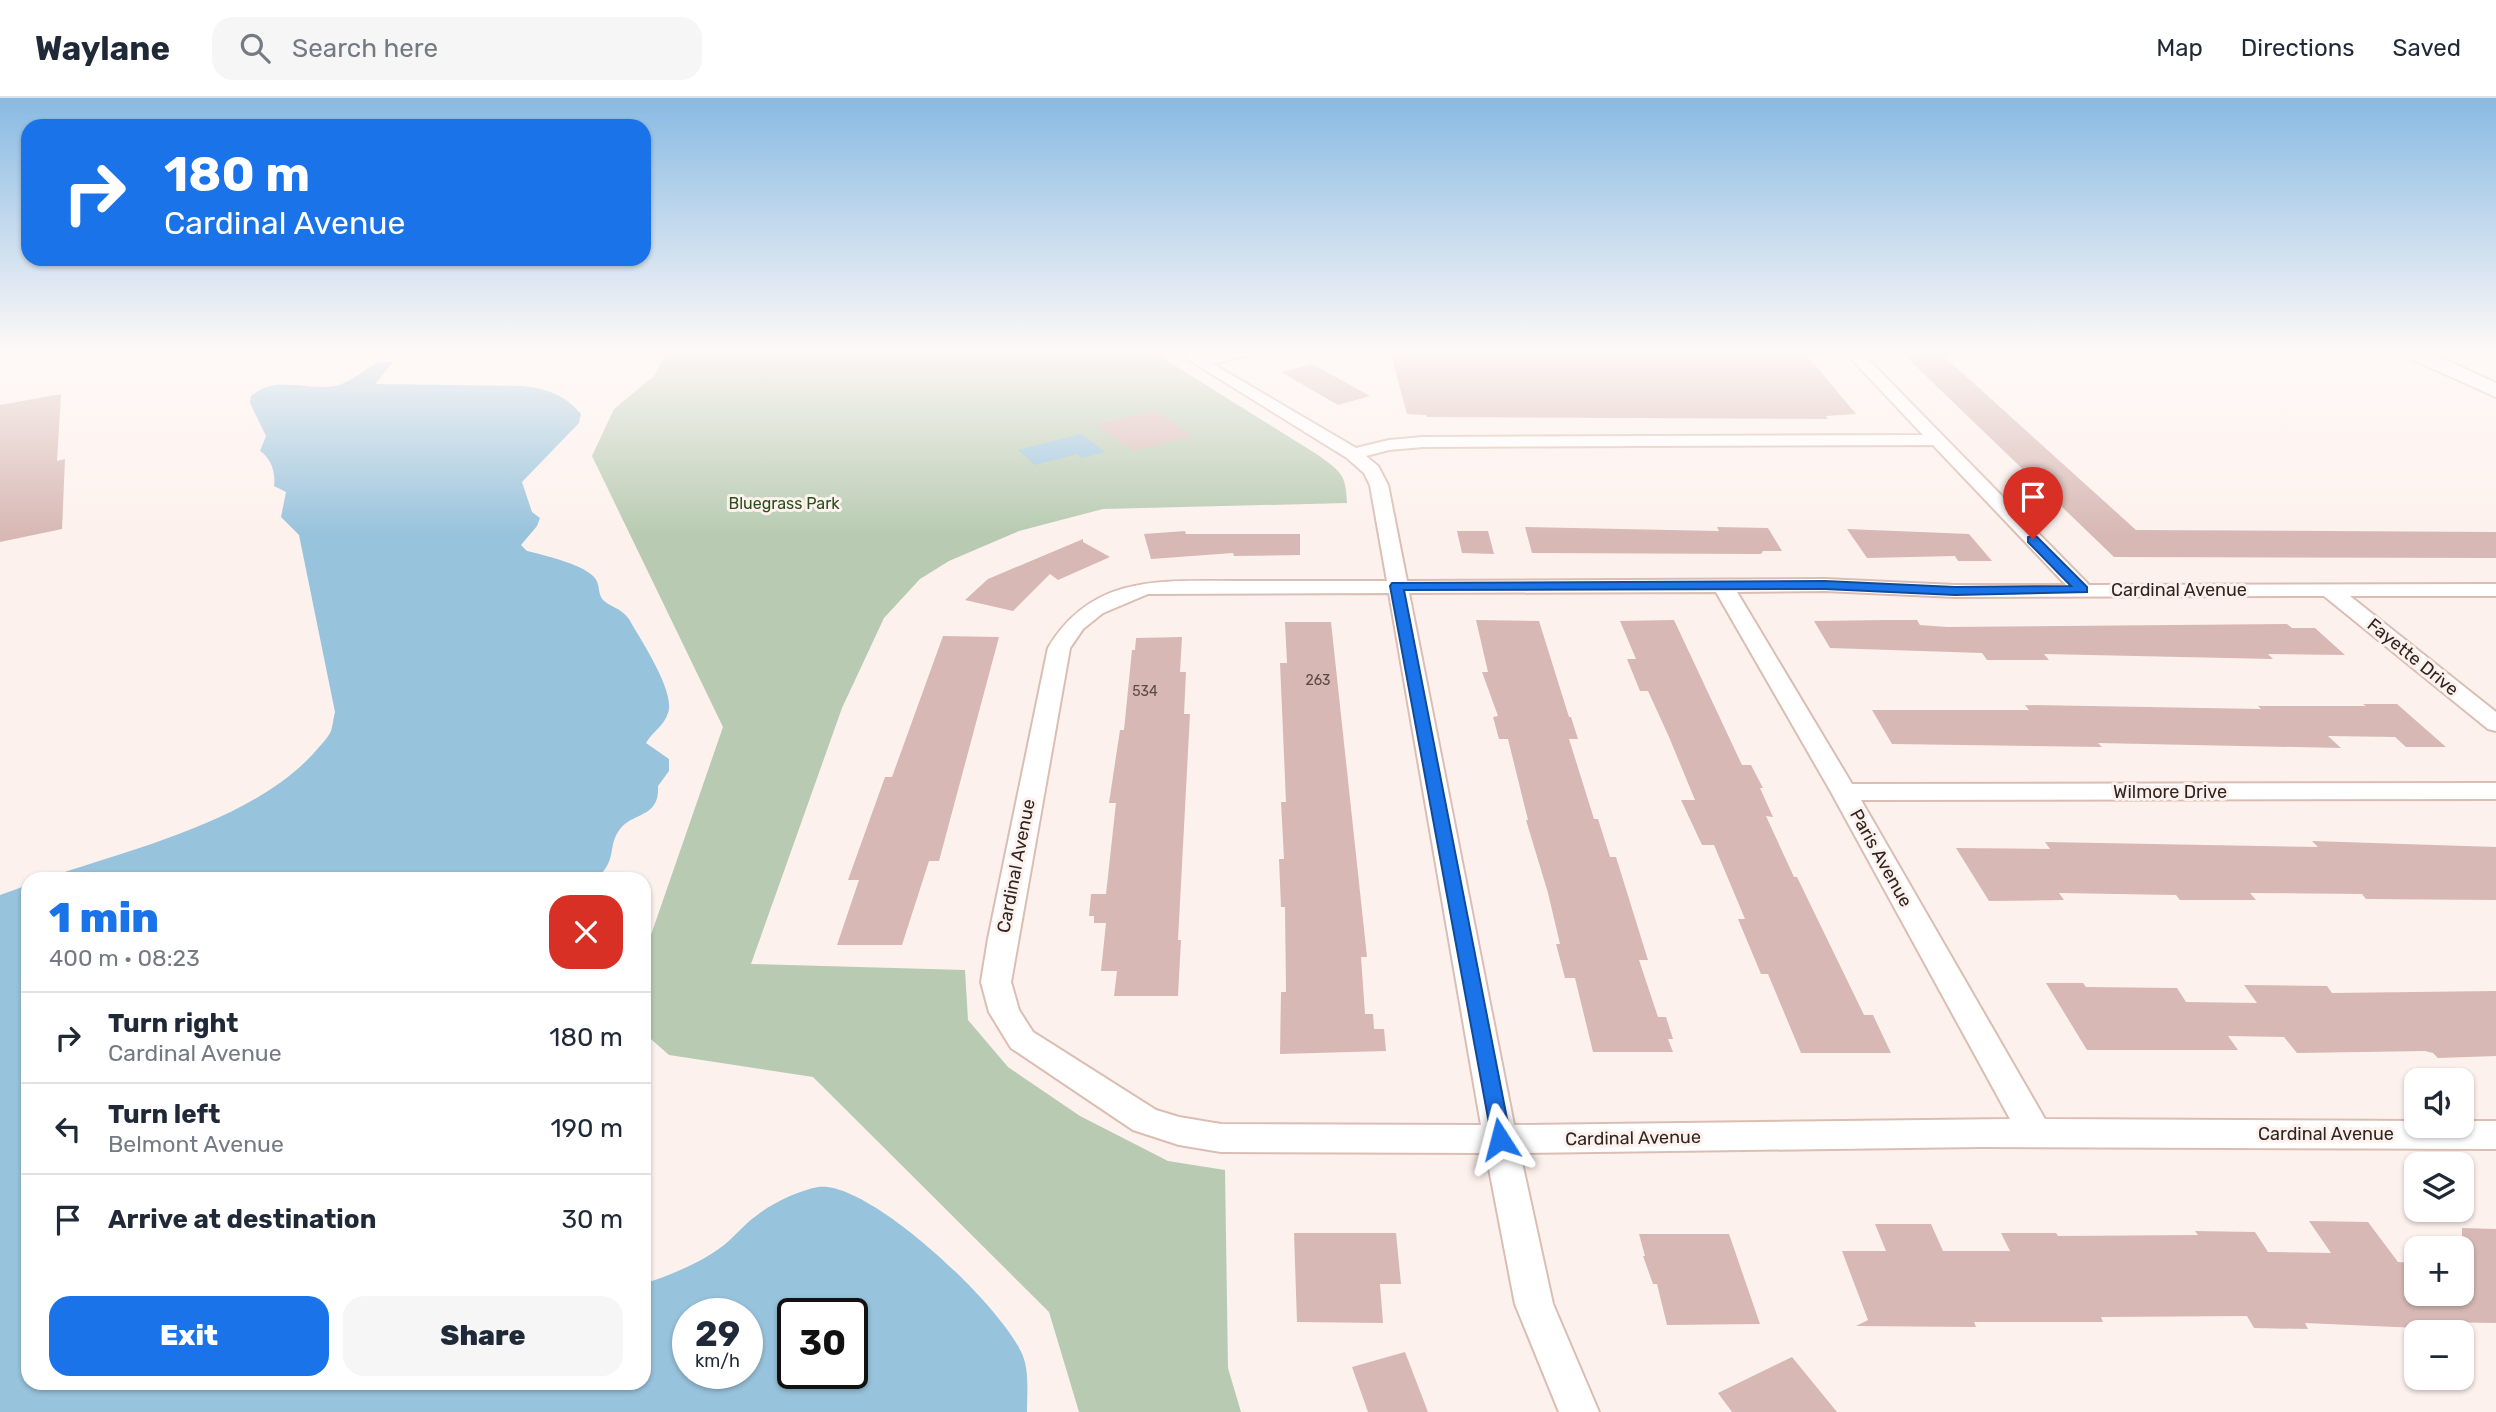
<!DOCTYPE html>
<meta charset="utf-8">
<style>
body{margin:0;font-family:Rubik,sans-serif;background:#f6f6f7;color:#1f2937;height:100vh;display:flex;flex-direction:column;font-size:26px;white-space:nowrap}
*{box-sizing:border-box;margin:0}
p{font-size:23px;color:#747a83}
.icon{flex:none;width:38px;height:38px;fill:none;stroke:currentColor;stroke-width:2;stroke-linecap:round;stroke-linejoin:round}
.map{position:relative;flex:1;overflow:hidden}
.side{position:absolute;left:21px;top:774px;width:630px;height:518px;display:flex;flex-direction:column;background:#fff;border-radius:21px;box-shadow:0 2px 5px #0004}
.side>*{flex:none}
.hud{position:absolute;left:21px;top:21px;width:630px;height:147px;border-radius:21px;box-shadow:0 2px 5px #0004;background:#1a73e8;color:#fff;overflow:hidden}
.tools{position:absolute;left:2404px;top:970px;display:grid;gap:14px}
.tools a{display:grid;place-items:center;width:70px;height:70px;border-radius:14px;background:#fff;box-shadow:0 2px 5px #0004;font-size:35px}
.speed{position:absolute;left:672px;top:1200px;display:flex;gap:14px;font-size:35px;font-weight:700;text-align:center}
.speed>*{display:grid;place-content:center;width:91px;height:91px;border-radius:50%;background:#fff;box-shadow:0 2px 5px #0004;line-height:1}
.speed small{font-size:18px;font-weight:400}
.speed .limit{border:4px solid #111;border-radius:10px;background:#fff;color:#111}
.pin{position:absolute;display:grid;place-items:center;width:60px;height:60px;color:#fff;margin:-72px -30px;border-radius:50% 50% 50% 0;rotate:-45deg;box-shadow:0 0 7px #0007}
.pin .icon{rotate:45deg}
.me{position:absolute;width:77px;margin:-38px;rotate:351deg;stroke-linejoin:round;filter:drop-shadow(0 0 5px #0008)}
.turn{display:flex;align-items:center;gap:24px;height:147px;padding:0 28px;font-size:32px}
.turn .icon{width:91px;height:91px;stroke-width:2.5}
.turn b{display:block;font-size:49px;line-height:60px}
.round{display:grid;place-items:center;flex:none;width:74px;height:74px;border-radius:21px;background:#f6f6f7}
.head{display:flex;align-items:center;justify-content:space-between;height:119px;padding:0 28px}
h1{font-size:42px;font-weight:800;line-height:52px;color:#1a73e8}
.button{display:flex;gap:14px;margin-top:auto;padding:14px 28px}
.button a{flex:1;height:80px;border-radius:21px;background:#1a73e8;color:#fff;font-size:28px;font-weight:800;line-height:80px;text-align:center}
.button a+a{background:#f6f6f7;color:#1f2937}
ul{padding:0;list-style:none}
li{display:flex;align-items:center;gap:21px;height:91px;padding:0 28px;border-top:2px solid #e0e1e3}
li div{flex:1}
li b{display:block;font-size:26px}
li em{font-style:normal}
header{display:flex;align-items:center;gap:42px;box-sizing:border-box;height:98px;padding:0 35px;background:#fff;border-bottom:2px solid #e0e1e3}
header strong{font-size:33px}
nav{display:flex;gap:38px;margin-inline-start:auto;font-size:24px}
.search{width:490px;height:63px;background:#f6f6f7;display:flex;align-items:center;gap:18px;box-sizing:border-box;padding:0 24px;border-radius:21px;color:#747a83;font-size:26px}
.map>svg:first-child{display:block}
.green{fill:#b8cbb2}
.water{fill:#98c3dc;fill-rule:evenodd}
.building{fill:#d7b8b4}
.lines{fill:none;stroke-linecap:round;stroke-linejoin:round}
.minor-casing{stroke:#dbbeb3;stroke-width:4}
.secondary-casing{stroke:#dbbeb3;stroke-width:4}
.minor{fill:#fff;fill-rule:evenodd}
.secondary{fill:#fff;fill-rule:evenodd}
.route{fill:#1a73e8;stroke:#114b97;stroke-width:2}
.labels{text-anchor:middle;stroke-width:6;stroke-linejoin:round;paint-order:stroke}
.number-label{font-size:14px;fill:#5a4a46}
.far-park-label{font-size:16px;fill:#2a4e1c;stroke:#fdf1ed}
.street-label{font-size:18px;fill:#302521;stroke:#fdf1ed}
</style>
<header>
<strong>Waylane</strong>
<div class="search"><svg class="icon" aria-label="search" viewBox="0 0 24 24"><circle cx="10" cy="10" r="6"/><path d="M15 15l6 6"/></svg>Search here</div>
<nav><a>Map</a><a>Directions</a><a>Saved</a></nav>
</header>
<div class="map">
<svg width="2496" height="1314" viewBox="0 0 2496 1314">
<rect width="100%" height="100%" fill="#fdf1ed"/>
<path class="green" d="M663 252H1150L1318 357C1341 374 1346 376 1347 405L1103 411 1019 433 949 463 920 481 884 520 842 610 751 866 965 872 968 922 1008 969 1080 1018 1168 1063 1225 1072 1228 1270 1241 1314H1079L1049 1214 813 979 669 957 644 935V857L723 629 592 358 614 311 654 278 665 257Z"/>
<path class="water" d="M378 264H393L375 286 522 288C548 291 564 296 581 316L579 325 522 384 532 414 540 420 537 428 521 447 527 453C544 457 581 466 593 478 601 485 597 495 603 502 610 509 620 509 629 521 640 541 676 594 668 615 664 628 653 633 646 645L669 661V673L658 688C660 720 633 714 620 731 607 748 618 761 597 780H47C132 751 251 723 313 656 318 650 326 642 330 635 333 629 333 621 335 614L299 437 281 419 286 394 274 388C276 375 271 360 260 353L266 338 250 305 251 298C276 276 306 293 335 288 349 285 366 271 378 264Z
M1081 336 1105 354 1082 360 1077 356 1035 367 1018 352Z
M28 787V1284H644V1186C672 1176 696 1167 720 1150 733 1141 743 1127 756 1118 772 1105 798 1093 818 1089 869 1081 1009 1214 1024 1261 1029 1276 1027 1298 1027 1314H0V797ZM688 1216H747V1276H688ZM793 1216H852V1276H793Z"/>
<path class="building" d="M1773 252 1804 254 1856 316 1826 318 1828 321 1427 319 1426 317 1407 316 1390 253Z
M1899 252H1937L2136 432 2496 434V460L2114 459Z
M1312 266 1370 298 1338 307 1281 274Z
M61 296 57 363 65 361 62 431 0 444V307Z
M1154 312 1192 338 1133 353 1097 327Z
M1525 429 1719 433 1717 429 1768 430 1782 453H1763L1761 456 1532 455Z
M1847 431 1969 436 1992 463H1958L1955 458 1867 460Z
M1185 433 1186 436H1300V457L1234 458 1233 455 1151 461 1144 436Z
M1457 433H1488L1494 456 1462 455Z
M1083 441V444L1110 459 1058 482 1050 476 1013 513 965 502 988 481Z
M1476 522 1539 523 1569 619H1571L1578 641H1569L1594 721H1598L1610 759H1616L1648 862H1639L1658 919H1666L1673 941H1668L1673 954H1593L1575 880H1565L1556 846H1560L1548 795 1526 722H1528L1508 641H1499L1493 619 1498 618 1482 574H1488Z
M1674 522 1742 667H1751L1763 690H1760L1773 719 1766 718 1794 779H1797L1864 917H1873L1891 955H1801L1768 876H1761L1738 821H1745L1714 747H1702L1681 702H1695L1669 639 1648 593H1640L1627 561H1636L1620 523Z
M1885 522H1917L1920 527 1947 529 2287 526 2292 530H2315L2345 557 2268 556 2273 561 2044 556 2049 562H1987L1982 555 1830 550 1814 523Z
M1285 524H1331L1367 859H1361L1365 916H1373L1374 931H1384L1386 953 1280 956 1281 894H1286L1285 809H1281L1279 761H1284L1281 704H1286L1280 565H1287Z
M943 538 999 539 939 763H929L902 847H837L859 782H848L885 679H892Z
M1182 539 1180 574H1186L1184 616H1190L1178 842H1181L1178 898H1114L1117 873H1101L1106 825H1094V818H1089L1091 796H1106L1116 705H1109L1120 632H1124L1132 552H1135L1136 540Z
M2363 606H2397L2446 649H2406L2395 639 2328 638 2341 650 2098 645 2102 649 1892 646 1872 612H2029L2025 607 2261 611 2258 608H2366Z
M2312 743 2496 749V802L2366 801 2362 796 2250 795 2256 802H2180L2176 797 2059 795 2064 802 1989 803 1956 750 2050 751 2045 744 2318 749Z
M2046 885H2083L2086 889 2177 890 2186 904 2257 905 2244 887 2327 888 2332 895 2496 893V958L2438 960 2433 955 2425 953 2297 955 2284 939 2228 938 2238 952H2087Z
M2309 1123 2368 1124 2398 1164 2417 1165V1195H2462V1130L2496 1131V1225L2436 1224 2441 1231 2305 1225 2308 1231 2254 1230 2247 1218 2101 1219 2103 1224H1974L1976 1229 1856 1228 1868 1222 1842 1153H1886L1875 1126H1931L1943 1153H2010L2001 1135H2056L2058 1138 2198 1137 2195 1133 2255 1134 2268 1154 2331 1155Z
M1294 1135H1396L1401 1186H1380L1383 1225 1297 1224Z
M1639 1136H1729L1760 1226 1667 1227 1657 1186H1653L1643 1158H1645Z
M1405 1254 1428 1314H1368L1352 1269Z
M1792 1259 1837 1314H1732L1718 1295Z"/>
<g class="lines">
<defs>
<path id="minor" d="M1173 252H1191L1202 259 1232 252H1259L1257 255 1213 266 1356 350 1389 342 1423 339 1923 337 1843 252H1859L2089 487 2496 486V498H2350L2496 614V633L2488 631 2324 498 1955 499 1825 493 1737 494 1852 686 2496 685V701L1861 702 2045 1021 2417 1023V1027H2462V1023H2496V1051L1981 1049 1520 1055 1553 1206 1599 1314H1559L1515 1206 1486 1055 1221 1054 1179 1047 1133 1032 1011 950 989 914 981 884 988 841 1048 550C1095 472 1169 484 1248 483 1294 483 1340 483 1387 483L1370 387 1364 375 1347 360ZM1933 347 2066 487H1955L1825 481 1407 483 1388 387 1378 368 1366 358 1389 352 1423 349ZM1716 494 1831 694 2010 1021 1514 1027 1409 495ZM1389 495 1481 1027 1221 1026 1179 1019 1156 1012 1033 934 1019 912 1011 884 1070 550 1083 531 1103 515 1148 496Z"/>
<path id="secondary" d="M2397 252H2424L2496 285V299L2400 256Z"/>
</defs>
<use href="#minor" class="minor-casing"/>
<use href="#secondary" class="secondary-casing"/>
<use href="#minor" class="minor"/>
<use href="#secondary" class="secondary"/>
</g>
<linearGradient id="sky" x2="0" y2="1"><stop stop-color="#88bae3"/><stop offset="0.58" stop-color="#fef9f7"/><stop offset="1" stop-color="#fef9f7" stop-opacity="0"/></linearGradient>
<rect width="2496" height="436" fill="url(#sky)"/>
<path class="route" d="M2033 438 2037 439 2087 489V494L1955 497 1825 491 1404 492 1511 1041 1508 1047 1500 1050 1493 1047 1390 488 1392 485 1825 483 1955 489 2071 488 2028 444V439Z"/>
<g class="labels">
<g class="number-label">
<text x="1318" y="587">263</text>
<text x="1145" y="598">534</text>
</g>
<g class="far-park-label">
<text x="784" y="411">Bluegrass Park</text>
</g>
<g class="street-label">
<text x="2179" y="498">Cardinal Avenue</text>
<text transform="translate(2413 559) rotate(39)" y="6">Fayette Drive</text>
<text x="2170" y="700">Wilmore Drive</text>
<text transform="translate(1881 760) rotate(61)" y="6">Paris Avenue</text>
<text transform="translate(1016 768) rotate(-79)" y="6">Cardinal Avenue</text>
<text x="2326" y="1042">Cardinal Avenue</text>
<text transform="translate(1633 1040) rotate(-1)" y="6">Cardinal Avenue</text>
</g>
</g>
</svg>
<div class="tools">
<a><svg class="icon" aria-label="sound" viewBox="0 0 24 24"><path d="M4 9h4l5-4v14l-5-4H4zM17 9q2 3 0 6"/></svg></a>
<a><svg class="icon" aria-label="layers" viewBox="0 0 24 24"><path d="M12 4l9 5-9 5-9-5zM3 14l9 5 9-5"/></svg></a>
<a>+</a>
<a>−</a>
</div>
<div class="speed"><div>29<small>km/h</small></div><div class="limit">30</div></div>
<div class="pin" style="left:2033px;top:441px;background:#d93025"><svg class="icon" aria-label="arrive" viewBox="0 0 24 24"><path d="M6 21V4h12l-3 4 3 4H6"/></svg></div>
<svg class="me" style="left:1500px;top:1041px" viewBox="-20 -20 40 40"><path d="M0-17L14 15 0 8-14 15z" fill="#1a73e8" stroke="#fff" stroke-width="4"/></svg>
<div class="hud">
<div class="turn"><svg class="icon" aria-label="right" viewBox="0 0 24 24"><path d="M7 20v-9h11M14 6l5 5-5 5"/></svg><div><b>180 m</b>Cardinal Avenue</div></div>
</div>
<section class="side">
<div class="head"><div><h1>1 min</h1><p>400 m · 08:23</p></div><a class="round" style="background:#d93025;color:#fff"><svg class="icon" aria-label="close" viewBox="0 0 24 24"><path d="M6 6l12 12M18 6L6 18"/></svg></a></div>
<ul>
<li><svg class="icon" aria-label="right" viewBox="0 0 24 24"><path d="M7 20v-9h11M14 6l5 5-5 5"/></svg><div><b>Turn right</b><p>Cardinal Avenue</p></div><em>180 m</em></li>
<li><svg class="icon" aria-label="left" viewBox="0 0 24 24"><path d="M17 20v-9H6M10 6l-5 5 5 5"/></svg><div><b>Turn left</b><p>Belmont Avenue</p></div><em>190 m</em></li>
<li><svg class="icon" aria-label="arrive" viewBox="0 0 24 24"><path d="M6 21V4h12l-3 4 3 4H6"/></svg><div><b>Arrive at destination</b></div><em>30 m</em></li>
</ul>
<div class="button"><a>Exit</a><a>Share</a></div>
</section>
</div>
